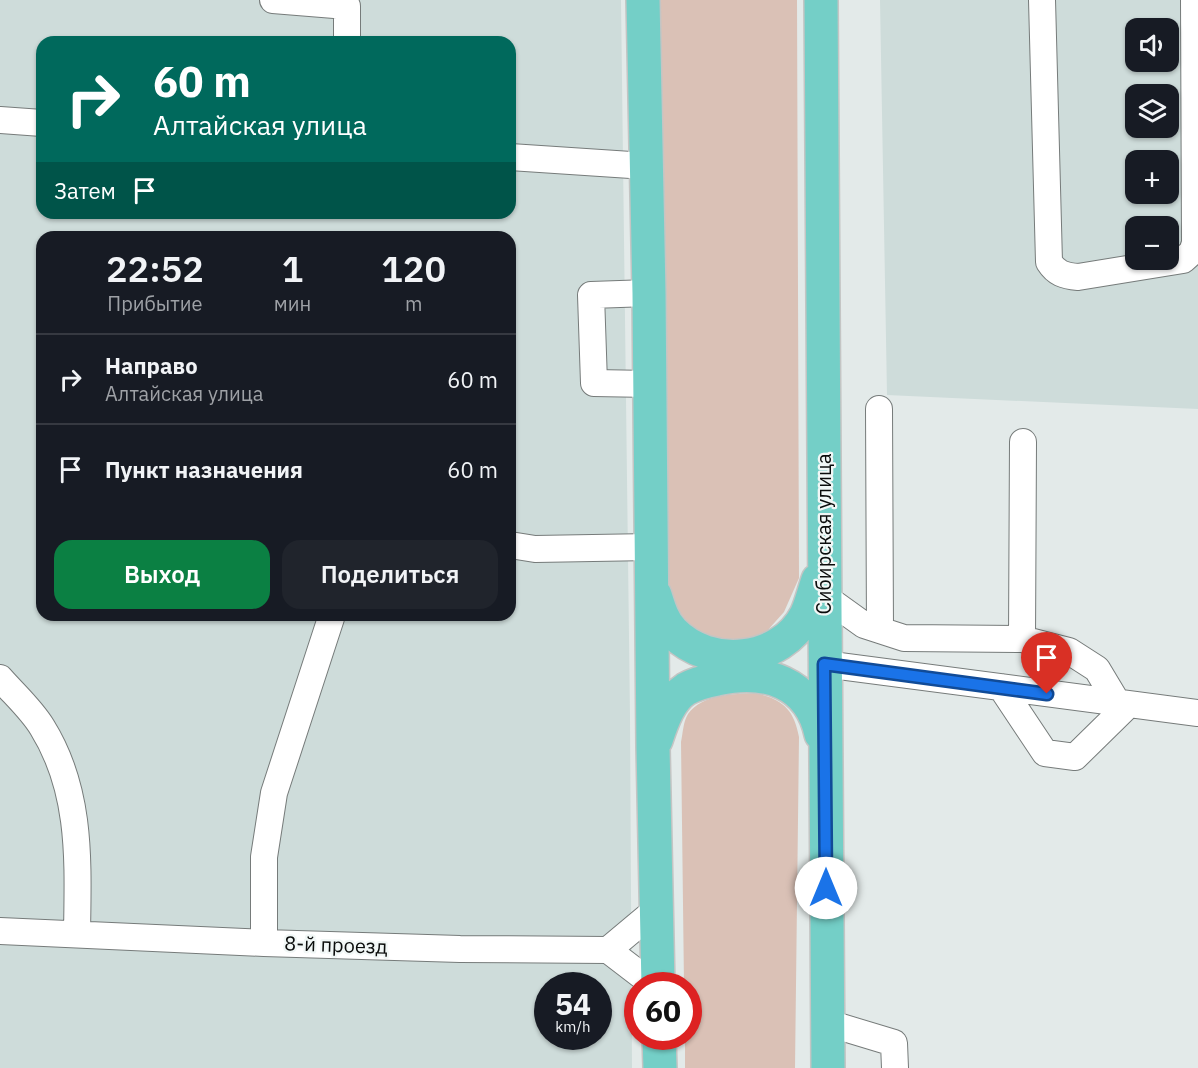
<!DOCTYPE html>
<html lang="ru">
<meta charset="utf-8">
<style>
body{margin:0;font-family:"IBM Plex Sans",sans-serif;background:#20242c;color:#f1f3f6;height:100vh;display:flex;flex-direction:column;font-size:22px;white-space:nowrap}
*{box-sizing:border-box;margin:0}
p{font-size:20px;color:#9ea1a6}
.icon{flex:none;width:33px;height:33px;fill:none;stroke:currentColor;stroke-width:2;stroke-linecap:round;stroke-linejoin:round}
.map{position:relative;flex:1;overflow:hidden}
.drawer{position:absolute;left:36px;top:231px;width:480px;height:390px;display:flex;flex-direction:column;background:#171b24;border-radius:18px;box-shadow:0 2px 4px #0004}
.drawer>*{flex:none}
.top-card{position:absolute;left:36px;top:36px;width:480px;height:183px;border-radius:18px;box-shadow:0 2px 4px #0004;background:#00695c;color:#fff;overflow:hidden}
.fabs{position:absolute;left:1125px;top:18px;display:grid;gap:12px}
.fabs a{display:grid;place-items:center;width:54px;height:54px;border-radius:12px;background:#171b24;box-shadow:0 2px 4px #0004;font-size:30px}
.speed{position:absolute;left:534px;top:972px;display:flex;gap:12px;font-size:30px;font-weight:700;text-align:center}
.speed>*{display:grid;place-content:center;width:78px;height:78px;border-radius:50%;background:#171b24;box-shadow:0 2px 4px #0004;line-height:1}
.speed small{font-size:15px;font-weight:400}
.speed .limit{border:9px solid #d22;background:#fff;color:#111}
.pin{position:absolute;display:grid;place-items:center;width:51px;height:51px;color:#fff;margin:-62px -26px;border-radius:50% 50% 50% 0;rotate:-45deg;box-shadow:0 0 6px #0007}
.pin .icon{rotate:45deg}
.me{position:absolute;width:66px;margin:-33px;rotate:0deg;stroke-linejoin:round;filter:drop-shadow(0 0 4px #0008)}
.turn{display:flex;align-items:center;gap:21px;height:126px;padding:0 18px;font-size:27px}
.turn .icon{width:78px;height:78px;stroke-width:2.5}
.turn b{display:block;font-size:42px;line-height:51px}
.then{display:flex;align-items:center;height:57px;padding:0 18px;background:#0003;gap:12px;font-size:22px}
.eta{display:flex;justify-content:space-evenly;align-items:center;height:102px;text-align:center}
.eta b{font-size:36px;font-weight:600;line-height:42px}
.action{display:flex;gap:12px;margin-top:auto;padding:12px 18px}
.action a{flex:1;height:69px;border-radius:18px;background:#0b8043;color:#fff;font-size:24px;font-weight:600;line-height:69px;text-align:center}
.action a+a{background:#20242c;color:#f1f3f6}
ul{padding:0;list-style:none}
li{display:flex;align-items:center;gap:18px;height:90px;padding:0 18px;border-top:2px solid #363941}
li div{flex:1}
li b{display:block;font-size:22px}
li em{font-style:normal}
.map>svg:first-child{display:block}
.built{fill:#cedcda;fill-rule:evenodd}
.green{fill:#dac1b6}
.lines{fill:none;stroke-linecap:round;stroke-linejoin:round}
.minor-casing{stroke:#767b7a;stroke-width:28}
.major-casing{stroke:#c4c5c4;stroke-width:36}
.minor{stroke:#fff;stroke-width:26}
.major{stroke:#74cfc7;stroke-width:33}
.route-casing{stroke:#114b97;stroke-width:15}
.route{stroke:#1a73e8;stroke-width:10}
.labels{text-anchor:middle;stroke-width:4.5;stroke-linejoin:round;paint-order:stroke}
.street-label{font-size:20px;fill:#0a0c0b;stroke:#f1f7f6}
</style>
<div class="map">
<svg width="1198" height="1068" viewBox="0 0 1198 1068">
<rect width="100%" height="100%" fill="#e3eae9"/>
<path class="built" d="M0 0H621L630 717 632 1068H0ZM42 42H510V213H42ZM42 237H510V615H42ZM548 986H598V1036H548Z
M880 0H1198V409L887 395ZM1136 28H1168V62H1136ZM1136 94H1168V128H1136ZM1136 160H1168V194H1136ZM1136 226H1168V260H1136Z"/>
<path class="green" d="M660 0H797L799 578 784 612 767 631 745 640 726 643 693 630 668 596Z
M755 693C782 699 794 709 799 737L795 1068H685V1037L688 1036V986L684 985 681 742C683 733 683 722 688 714 702 694 734 694 755 693Z"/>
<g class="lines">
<defs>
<path id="minor" d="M273 0 347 6V42
M1042 0 1049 262C1056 273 1064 276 1078 277L1183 260 1192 252 1195 243 1194 0
M0 120 42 123
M510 157 646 166
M649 293 591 295 594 383 650 384
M879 409 880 630
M510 545 535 549 651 547
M825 597 864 625 904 638 1022 639 1023 442
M1022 639 1069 651 1097 669 1118 704
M824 664 1198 713
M0 678C14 694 31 709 42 727 82 791 78 862 77 934
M1001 687 1045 753 1075 757 1128 705
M0 931 264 943 460 949 608 950 657 909
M264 943V857L274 793 332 615
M608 950 655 986
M828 1023 894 1043 895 1068"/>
<path id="major" d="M643 0 649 293 653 747 658 986
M821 0 828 1068
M655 595C659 608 663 622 673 632 710 670 781 663 806 615 811 605 814 591 818 580
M656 740C662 722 669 700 686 689 695 684 707 681 717 679 765 668 810 682 821 734
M659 1036 660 1068"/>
</defs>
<use href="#minor" class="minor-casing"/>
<use href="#major" class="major-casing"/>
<use href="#minor" class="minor"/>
<use href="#major" class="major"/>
</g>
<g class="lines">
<defs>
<path id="route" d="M826 888 824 664 1047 694"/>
</defs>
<use href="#route" class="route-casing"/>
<use href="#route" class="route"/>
</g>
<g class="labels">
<g class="street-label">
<text transform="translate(824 534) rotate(-90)" y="7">Сибирская улица</text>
<text transform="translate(336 945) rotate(2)" y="7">8-й проезд</text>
</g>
</g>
</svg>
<div class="fabs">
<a><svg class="icon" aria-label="sound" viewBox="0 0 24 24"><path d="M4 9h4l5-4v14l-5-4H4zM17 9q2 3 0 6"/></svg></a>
<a><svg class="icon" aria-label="layers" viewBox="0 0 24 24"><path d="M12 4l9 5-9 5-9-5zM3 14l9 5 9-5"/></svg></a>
<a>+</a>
<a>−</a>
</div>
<div class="speed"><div>54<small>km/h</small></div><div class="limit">60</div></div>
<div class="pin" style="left:1047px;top:694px;background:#d93025"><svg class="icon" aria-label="arrive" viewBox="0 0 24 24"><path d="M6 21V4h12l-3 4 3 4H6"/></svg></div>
<svg class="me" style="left:826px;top:888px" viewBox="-20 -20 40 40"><circle r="19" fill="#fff"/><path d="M0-13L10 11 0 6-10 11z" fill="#1a73e8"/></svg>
<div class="top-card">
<div class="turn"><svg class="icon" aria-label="right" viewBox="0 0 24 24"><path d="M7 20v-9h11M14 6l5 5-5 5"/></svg><div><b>60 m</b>Алтайская улица</div></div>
<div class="then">Затем<svg class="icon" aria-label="arrive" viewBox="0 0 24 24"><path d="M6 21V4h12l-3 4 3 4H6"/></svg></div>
</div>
<section class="drawer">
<div class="eta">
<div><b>22:52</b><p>Прибытие</p></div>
<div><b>1</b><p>мин</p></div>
<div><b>120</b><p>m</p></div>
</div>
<ul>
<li><svg class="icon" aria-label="right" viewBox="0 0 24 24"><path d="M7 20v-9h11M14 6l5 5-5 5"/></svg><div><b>Направо</b><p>Алтайская улица</p></div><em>60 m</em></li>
<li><svg class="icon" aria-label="arrive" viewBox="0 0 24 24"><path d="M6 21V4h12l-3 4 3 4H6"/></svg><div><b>Пункт назначения</b></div><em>60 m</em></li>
</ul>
<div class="action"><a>Выход</a><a>Поделиться</a></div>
</section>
</div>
